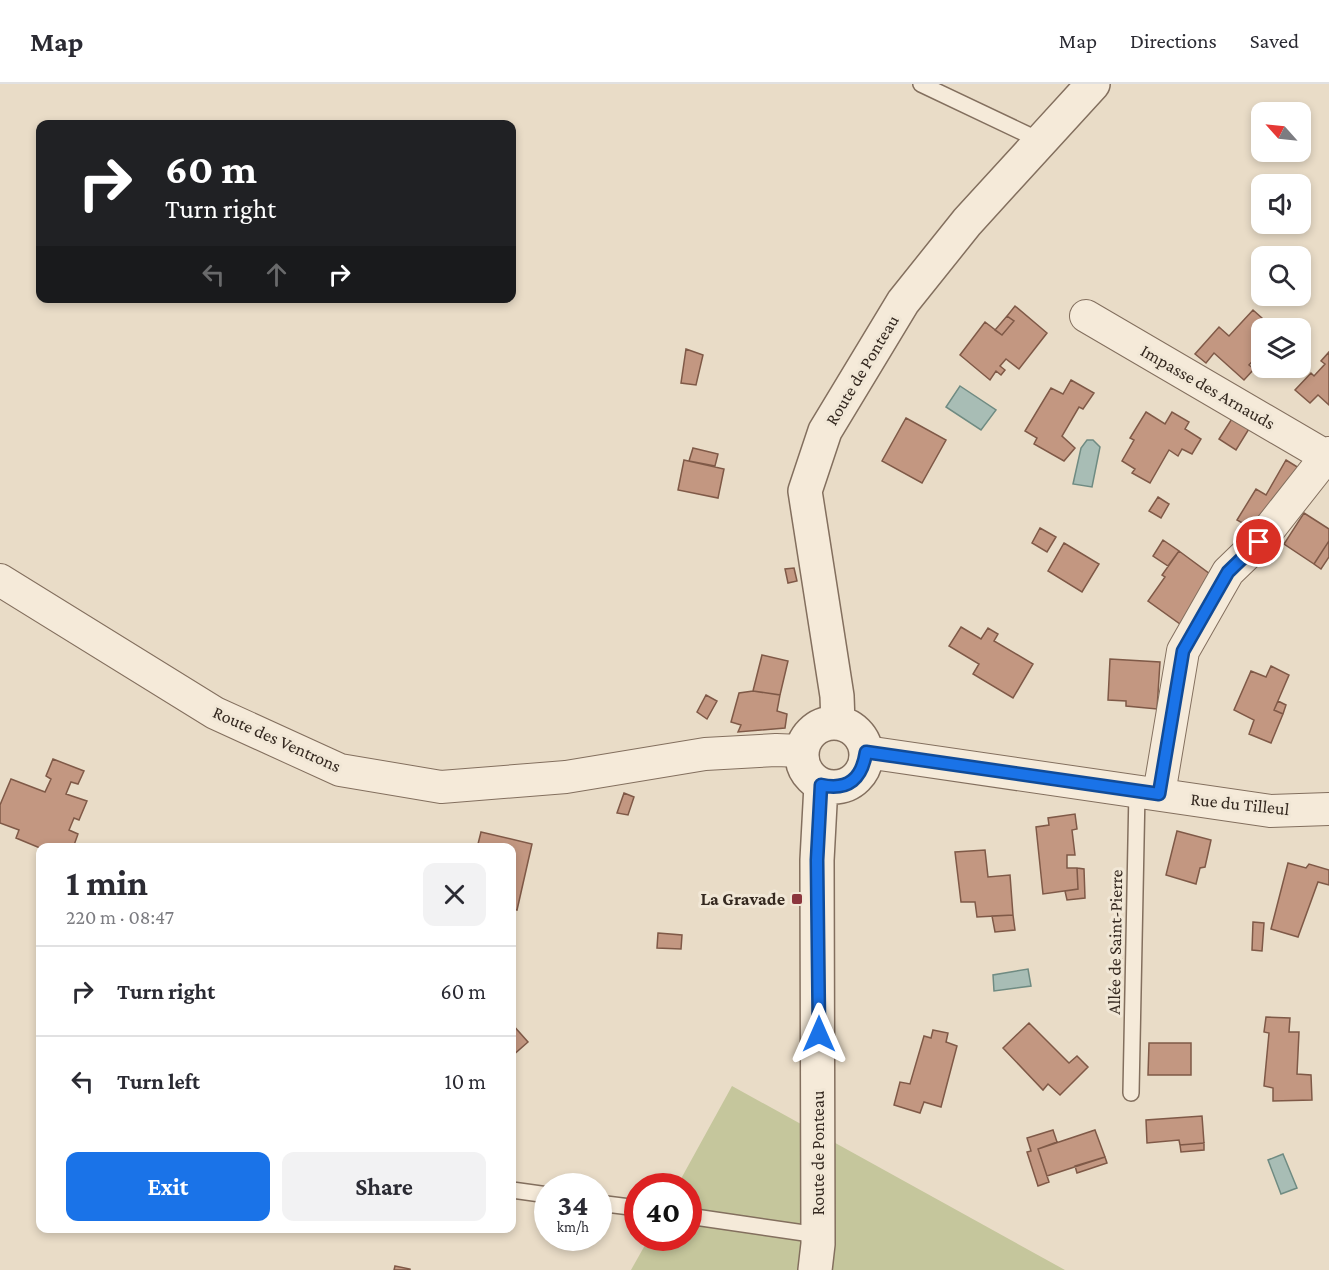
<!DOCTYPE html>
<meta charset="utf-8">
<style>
body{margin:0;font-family:"Crimson Pro",serif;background:#f2f2f3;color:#2b2b33;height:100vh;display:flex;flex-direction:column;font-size:22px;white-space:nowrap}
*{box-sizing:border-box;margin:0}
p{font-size:20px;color:#7c7c81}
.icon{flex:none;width:33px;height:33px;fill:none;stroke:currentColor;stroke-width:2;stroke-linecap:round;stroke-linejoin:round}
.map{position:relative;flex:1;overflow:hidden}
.drawer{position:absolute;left:36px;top:759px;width:480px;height:390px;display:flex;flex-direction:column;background:#fff;border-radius:12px;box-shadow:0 3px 9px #0003}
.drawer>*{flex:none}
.guide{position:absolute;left:36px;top:36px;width:480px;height:183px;border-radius:12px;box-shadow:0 3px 9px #0003;background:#202124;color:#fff;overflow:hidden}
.needle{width:39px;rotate:297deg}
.fabs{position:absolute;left:1251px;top:18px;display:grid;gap:12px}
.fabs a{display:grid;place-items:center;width:60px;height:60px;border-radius:12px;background:#fff;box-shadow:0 3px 9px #0003;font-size:30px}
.speed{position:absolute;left:534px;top:1089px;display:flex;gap:12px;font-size:30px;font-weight:700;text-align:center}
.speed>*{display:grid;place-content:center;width:78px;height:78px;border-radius:50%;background:#fff;box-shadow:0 3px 9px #0003;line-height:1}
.speed small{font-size:15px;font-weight:400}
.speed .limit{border:9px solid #d22;background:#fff;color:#111}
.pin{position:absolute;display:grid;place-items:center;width:51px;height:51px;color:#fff;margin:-26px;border:3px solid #fff;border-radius:50%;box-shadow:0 2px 6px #0007}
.me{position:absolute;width:66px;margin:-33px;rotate:0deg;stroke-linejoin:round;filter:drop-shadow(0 0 4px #0008)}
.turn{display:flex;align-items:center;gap:21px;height:126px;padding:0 30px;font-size:27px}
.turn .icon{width:78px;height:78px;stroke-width:2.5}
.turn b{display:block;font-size:42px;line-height:51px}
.lanes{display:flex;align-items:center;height:57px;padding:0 30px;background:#0003;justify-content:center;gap:30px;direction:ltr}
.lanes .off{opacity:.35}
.round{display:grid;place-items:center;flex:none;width:63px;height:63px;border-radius:12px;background:#f2f2f3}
.overview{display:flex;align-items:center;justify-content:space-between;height:102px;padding:0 30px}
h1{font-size:36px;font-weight:700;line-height:45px}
.primary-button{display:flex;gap:12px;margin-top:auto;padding:12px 30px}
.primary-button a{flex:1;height:69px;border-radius:12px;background:#1a73e8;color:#fff;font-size:24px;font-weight:700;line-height:69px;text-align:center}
.primary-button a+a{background:#f2f2f3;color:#2b2b33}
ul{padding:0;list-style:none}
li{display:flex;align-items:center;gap:18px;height:90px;padding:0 30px;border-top:2px solid #e1e1e2}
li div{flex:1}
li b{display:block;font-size:22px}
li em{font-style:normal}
header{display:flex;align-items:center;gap:36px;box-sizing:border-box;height:84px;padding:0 30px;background:#fff;border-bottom:2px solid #e1e1e2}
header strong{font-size:28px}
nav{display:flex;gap:33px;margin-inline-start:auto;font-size:21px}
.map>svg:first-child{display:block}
.green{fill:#c5c69c}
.water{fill:#a8bdb5;stroke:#6f8b82;stroke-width:1.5}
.building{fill:#c39781;stroke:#7f5947;stroke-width:1.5}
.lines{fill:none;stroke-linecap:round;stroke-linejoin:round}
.service-casing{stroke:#836f5e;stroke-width:18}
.minor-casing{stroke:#836f5e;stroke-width:34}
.tertiary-casing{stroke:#836f5e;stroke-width:36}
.service{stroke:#f5ead9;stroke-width:15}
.minor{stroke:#f5ead9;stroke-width:32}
.tertiary{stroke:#f5ead9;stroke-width:33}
.route-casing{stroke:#114b97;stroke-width:15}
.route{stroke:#1a73e8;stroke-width:10}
.poi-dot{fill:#8b353d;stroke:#f1e7d6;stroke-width:2}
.labels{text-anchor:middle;stroke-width:6;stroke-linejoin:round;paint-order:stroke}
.street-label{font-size:18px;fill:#352920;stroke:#f1e7d6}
.poi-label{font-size:18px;font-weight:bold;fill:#352920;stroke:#f1e7d6;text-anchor:end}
</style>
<header>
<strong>Map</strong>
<nav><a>Map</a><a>Directions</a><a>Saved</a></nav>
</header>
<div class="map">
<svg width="1329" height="1186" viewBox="0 0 1329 1186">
<rect width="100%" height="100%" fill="#e9dcc7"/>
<path class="green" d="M732 1002 1065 1186H631L649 1154H688V1102H677Z"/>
<path class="water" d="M960 302 996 326 981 346 946 323Z
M1087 356H1093L1100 363 1092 403 1073 400 1081 364Z
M1028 885 1031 902 994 907 993 891Z
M1283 1070 1297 1104 1281 1110 1268 1076Z"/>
<path class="building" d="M1015 222 1047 249 1019 285 1006 275 1000 282 1005 286 1001 291 996 287 990 296 960 271 985 238 1002 251 1014 237 1007 232Z
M1253 226 1273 244H1262V267L1249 281 1254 285 1244 296 1214 269 1206 279 1195 270 1219 243 1229 252Z
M1007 232 1014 237 1002 251 995 246Z
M686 265 703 271 696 301 681 299Z
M1329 268V321L1318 311 1310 319 1295 306 1311 289 1314 292 1325 280 1321 277Z
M1071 296 1094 309 1083 325 1079 323 1062 352 1075 364 1064 377 1034 360 1037 354 1025 347 1051 304 1063 310Z
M1146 328 1165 340 1172 328 1189 338 1185 345 1201 355 1192 370 1182 365 1178 372 1169 366 1150 399 1132 389 1135 385 1122 377 1134 356 1130 354Z
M1235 330 1252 340 1236 366 1219 355Z
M906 334 946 356 922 399 882 377Z
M693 364 718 370 715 382 689 377Z
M684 376 724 385 718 414 678 406Z
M1286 376 1299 384 1260 449 1237 436 1256 405 1266 411Z
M1158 413 1169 420 1161 434 1149 427Z
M1304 429 1329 445V457L1314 480 1284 460Z
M1040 444 1056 453 1047 468 1032 459Z
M1163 456 1179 467 1168 482 1153 472Z
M1329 457V473L1321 485 1314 480Z
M1064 459 1099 480 1082 508 1048 487Z
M1179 467 1214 493 1180 540 1148 517 1165 493 1162 491Z
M794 484 797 497 788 499 785 485Z
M961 543 981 555 988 544 998 550 994 557 1033 580 1013 614 973 590 979 580 949 562Z
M762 571 788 577 780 611 753 607Z
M1110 575 1160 578 1157 625 1126 622V617L1108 616Z
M1271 582 1289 591 1274 626 1283 630 1271 659 1249 650 1254 636 1234 626 1251 587 1266 593Z
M753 607 780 611 777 627 787 630 785 644 738 648 741 641 731 638 739 609Z
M706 611 717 617 707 635 697 628Z
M1278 617 1286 621 1283 630 1274 626Z
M53 675 84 687 78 700 71 698 66 710 87 717 79 736 74 734 69 746 78 750 73 764H40L16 754 19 746 0 739V721L11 695 45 708 51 695 46 692Z
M624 709 634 713 628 731 617 729Z
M1075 730 1077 745 1072 746 1075 771H1067V784H1077L1078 805 1043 810 1036 743 1049 741 1048 734Z
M1177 747 1211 756 1205 783 1200 784 1196 800 1166 791Z
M481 748 532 760 517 826 512 825V764H477Z
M985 766 988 793 1010 791 1013 831 977 833 975 818H961L955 768Z
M1288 779 1306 784 1309 780 1329 786V801L1318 798 1298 853 1271 845Z
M1077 784 1084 785 1085 814 1067 816 1065 807 1078 805Z
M1013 831 1015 846 995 848 992 832Z
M1253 838 1264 839 1262 867 1252 866Z
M658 849 682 851 681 865 657 864Z
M1113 874 1122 875V889H1113Z
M1266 933 1290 934 1289 948H1299L1297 990 1311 991 1312 1016 1273 1017V1004L1264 1002 1269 949 1264 948Z
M1029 939 1069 979 1077 972 1088 983 1060 1011 1048 1000 1043 1006 1003 964Z
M512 940 528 958 512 972Z
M933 946 948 949 946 958 957 962 941 1023 924 1018 920 1029 894 1021 900 998 910 1000 924 952 931 954Z
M1149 959H1191V991H1148Z
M1202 1032 1204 1059 1180 1061 1179 1056 1147 1059 1146 1036Z
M1053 1046 1057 1058 1038 1065 1049 1098 1038 1102 1027 1068 1031 1067 1027 1054Z
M1095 1046 1105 1073 1047 1092 1038 1065Z
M1204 1059V1066L1181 1068 1180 1061Z
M1105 1073 1107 1079 1077 1089 1075 1082Z
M395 1182 410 1185V1186H394Z"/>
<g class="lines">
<defs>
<path id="service" d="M921 0 1041 57
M1131 1009 1137 707
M512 1106 548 1111
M598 1119 638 1124
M688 1132 818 1151"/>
<path id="minor" d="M1086 232 1329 374
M0 496 215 629 340 686 441 703 566 693 705 670 776 666 802 667
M866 668 1270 727 1329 725
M1159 710 1183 567 1228 488 1259 458 1329 369"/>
<path id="tertiary" d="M802 671a32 32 0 1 1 64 0a32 32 0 1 1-64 0Z
M838 639 837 612 805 407 825 347 903 218 967 138 1093 0
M815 1186 818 1160 817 776 821 701"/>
</defs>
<use href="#service" class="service-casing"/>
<use href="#minor" class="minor-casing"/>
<use href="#tertiary" class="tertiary-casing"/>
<use href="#service" class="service"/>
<use href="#minor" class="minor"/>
<use href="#tertiary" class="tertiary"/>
</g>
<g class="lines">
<defs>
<path id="route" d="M819 950 817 776 821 701C849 707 862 694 866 668L1159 710 1183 567 1228 488 1259 458"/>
</defs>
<use href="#route" class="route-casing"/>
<use href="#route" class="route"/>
</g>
<rect class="poi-dot" x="791" y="809" width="12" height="12" rx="3"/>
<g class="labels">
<g class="street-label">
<text transform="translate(862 286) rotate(-59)" y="6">Route de Ponteau</text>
<text transform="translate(1208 303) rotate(30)" y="6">Impasse des Arnauds</text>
<text transform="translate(277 655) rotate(24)" y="6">Route des Ventrons</text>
<text transform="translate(1240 720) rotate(6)" y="6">Rue du Tilleul</text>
<text transform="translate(1115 858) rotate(-89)" y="6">Allée de Saint-Pierre</text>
<text transform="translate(818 1069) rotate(-90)" y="6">Route de Ponteau</text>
</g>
<g class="poi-label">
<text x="785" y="821">La Gravade</text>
</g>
</g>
</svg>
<div class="fabs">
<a><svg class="needle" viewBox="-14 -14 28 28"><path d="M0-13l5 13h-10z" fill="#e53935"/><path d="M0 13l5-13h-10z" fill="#7c7c81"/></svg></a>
<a><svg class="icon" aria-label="sound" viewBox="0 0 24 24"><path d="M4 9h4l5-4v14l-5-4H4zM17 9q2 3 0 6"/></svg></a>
<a><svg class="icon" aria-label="search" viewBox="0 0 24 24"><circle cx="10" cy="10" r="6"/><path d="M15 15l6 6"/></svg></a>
<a><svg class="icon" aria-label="layers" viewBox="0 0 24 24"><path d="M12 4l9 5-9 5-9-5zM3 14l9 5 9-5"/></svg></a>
</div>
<div class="speed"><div>34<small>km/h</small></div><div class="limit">40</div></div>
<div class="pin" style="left:1259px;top:458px;background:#d93025"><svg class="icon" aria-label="arrive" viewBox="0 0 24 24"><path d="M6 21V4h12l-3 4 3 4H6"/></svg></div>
<svg class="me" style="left:819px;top:950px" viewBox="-20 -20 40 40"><path d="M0-17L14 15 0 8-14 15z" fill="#1a73e8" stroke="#fff" stroke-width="4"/></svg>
<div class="guide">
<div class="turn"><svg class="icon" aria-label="right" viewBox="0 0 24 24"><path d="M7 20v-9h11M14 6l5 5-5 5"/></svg><div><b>60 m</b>Turn right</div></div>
<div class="lanes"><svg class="icon off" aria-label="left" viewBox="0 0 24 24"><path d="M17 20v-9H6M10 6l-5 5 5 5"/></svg><svg class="icon off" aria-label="ahead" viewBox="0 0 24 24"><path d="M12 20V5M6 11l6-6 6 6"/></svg><svg class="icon" aria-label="right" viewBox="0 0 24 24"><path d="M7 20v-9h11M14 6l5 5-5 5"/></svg></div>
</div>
<section class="drawer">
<div class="overview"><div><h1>1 min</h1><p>220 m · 08:47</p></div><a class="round"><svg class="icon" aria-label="close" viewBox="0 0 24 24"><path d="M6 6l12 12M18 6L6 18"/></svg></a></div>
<ul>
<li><svg class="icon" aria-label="right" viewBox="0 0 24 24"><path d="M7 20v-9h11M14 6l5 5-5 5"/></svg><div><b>Turn right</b></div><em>60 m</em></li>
<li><svg class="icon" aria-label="left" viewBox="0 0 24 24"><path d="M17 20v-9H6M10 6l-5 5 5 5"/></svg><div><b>Turn left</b></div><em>10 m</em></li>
</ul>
<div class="primary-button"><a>Exit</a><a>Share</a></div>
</section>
</div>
